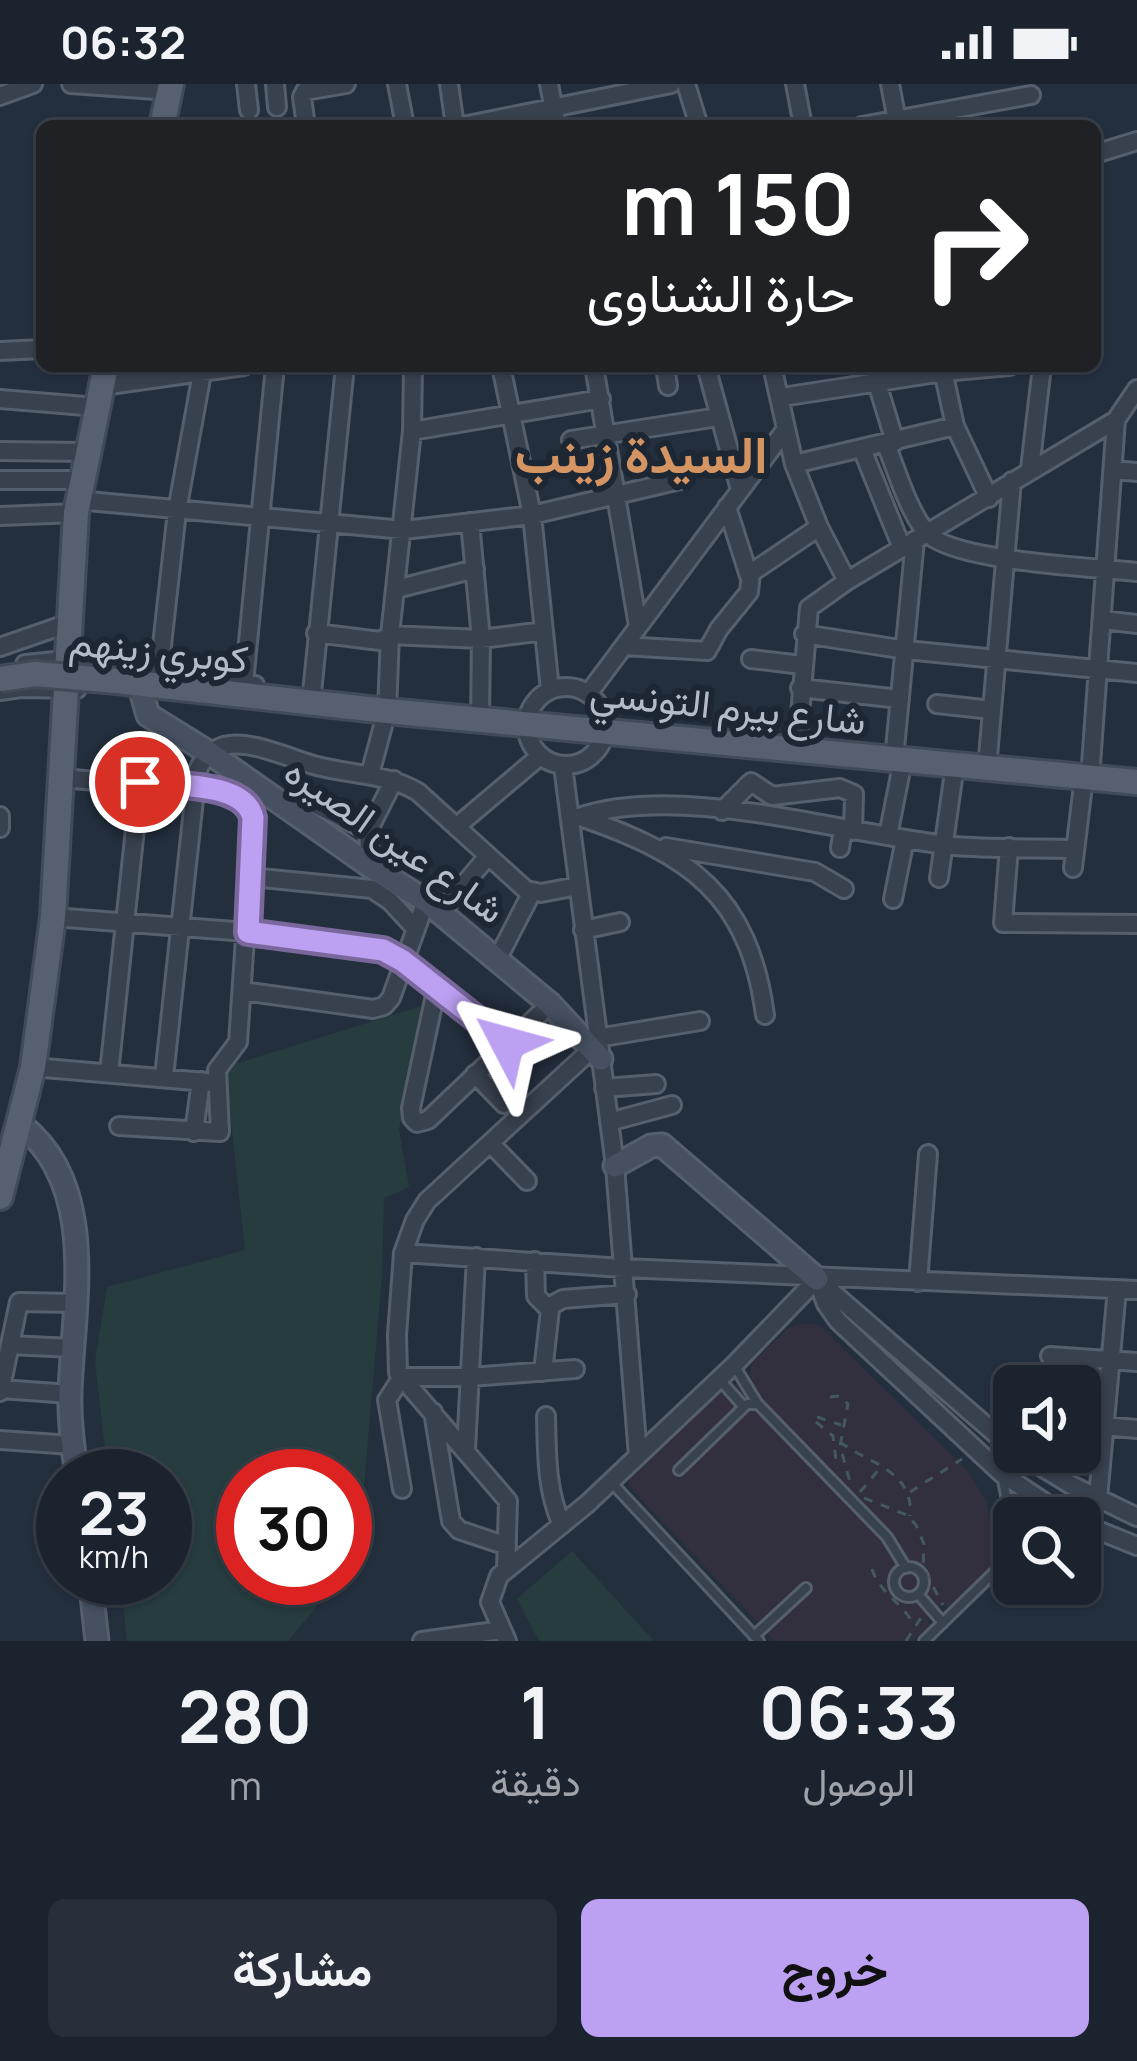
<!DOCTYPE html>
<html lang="ar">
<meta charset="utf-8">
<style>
body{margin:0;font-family:Manrope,Vazirmatn,sans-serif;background:#282f3a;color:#f1f3f6;direction:rtl;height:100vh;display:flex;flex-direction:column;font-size:45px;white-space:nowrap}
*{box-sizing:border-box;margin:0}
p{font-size:39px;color:#a0a4aa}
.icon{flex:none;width:66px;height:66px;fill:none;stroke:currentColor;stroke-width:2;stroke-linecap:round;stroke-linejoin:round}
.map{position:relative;height:1557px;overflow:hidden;direction:ltr}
.panel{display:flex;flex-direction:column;background:#1b232e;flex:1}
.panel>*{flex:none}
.banner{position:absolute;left:36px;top:36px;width:1065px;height:252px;border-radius:18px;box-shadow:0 3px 9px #0004,0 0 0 3px #39404a;direction:rtl;background:#202124;color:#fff;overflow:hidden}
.tools{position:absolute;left:993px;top:1281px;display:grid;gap:24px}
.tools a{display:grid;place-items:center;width:108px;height:108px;border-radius:18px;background:#1b232e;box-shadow:0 3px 9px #0004,0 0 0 3px #39404a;font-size:60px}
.speed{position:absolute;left:36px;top:1365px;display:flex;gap:24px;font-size:60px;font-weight:700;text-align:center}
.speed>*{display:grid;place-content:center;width:156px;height:156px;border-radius:50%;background:#1b232e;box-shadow:0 3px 9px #0004,0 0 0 3px #39404a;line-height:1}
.speed small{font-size:30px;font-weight:400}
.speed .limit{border:18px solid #d22;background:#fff;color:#111}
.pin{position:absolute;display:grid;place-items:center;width:102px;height:102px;color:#fff;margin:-51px;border:6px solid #fff;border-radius:50%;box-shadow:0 3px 12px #0007}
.me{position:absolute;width:132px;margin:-66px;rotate:309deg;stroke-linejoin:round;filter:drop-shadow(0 0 9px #0008)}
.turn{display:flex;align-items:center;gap:42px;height:252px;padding:0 48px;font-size:54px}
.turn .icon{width:156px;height:156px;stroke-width:2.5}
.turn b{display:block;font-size:84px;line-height:102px}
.eta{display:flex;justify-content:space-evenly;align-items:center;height:204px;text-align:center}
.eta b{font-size:72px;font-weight:700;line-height:84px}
.action{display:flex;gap:24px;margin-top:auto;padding:24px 48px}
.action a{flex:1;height:138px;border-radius:18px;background:#bca0f2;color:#111;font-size:48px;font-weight:700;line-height:138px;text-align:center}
.action a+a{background:#282f3a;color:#f1f3f6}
.status{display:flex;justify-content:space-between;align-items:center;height:84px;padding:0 60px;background:#1b232e;direction:ltr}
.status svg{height:33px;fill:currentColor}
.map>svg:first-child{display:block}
.medical{fill:#32303f}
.green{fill:#263c3f}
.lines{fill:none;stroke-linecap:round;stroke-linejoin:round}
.lane-casing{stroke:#565f6c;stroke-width:14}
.street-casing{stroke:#565f6c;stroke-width:22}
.secondary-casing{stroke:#565f6c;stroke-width:27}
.primary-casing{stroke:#414a57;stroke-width:30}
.path{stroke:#44595c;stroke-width:3;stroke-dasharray:9 9;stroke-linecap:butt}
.lane{stroke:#38414e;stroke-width:8}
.street{stroke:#38414e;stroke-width:16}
.secondary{stroke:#465061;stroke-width:21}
.primary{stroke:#56606e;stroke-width:24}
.primary-bridge-casing{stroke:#414a57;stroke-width:30;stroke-linecap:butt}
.primary-bridge{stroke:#56606e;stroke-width:24}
.route-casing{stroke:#7a689d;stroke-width:30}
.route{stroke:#bca0f2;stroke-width:21}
.labels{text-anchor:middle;stroke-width:12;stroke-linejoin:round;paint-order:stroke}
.street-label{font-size:39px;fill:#b4bcc9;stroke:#1d2633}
.district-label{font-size:51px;font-weight:bold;fill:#d59563;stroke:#1d2633}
</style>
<div class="status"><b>06:32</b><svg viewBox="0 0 49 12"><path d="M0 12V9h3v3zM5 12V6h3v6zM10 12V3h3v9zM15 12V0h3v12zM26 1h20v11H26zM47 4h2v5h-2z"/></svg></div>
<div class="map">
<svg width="1137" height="1557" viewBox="0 0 1137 1557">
<rect width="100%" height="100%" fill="#242f3e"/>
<path class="medical" d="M812 1240 821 1243 967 1386 986 1417 994 1458 990 1484 949 1523 944 1519 926 1535 930 1541 912 1557H775L629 1402 631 1389 718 1309 727 1311 738 1297 750 1291 752 1279 787 1245 794 1241Z"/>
<path class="green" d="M428 920 399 1045 409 1103 384 1114 382 1193 358 1472 345 1488V1392H243V1494H340L288 1557H127L120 1494H165V1392H108L95 1277 107 1203 245 1166 225 983Z
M572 1467 654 1557H539L517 1515Z"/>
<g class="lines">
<defs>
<path id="lane" d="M734 1281 757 1319
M720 1296 744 1323
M679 1386 747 1320H758L887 1453 906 1484
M1003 1396 1010 1433 1005 1476
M612 1399 759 1557
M894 1498a15 15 0 1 1 30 0a15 15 0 1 1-30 0Z
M918 1510 943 1539
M754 1552 806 1504
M924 1557 1014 1469"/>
<path id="street" d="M71 0 170 7
M246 0 249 26
M275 0 277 23
M397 0 405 42
M449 0 455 42
M549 0 557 42
M686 0 699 42
M795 0 803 42
M890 0 898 42
M0 12 33 0
M306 42 302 13 305 7 346 0
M463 42 671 0
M862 42 1031 11
M1095 70 1137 57
M0 267 42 265
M501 282 532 431 550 606
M594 282 638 542
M665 282 668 302
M706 282 740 406
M772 282 794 380 819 443 847 497
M942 282 955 342 989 414
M877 299 895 358
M102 302 244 282
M782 313 943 288 1010 282
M0 315 97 323
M412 347 601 315
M571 356 718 333
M886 360C897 388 907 423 925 447 949 478 1095 483 1137 488
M862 365 902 464
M0 367 86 368
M794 380 955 342
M1030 385 1042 282
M1113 386 1137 388
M0 396H81
M77 416 404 446 532 431 680 396
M727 423 749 492
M0 432 76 429
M470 438 481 555 480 636
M396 505 475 485
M1103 536 1137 540
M316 549 380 557 390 551 481 555 544 547
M804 550 906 566 1137 589
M624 562 707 567 719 545 749 508 751 489 819 443
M0 563 69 539
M751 575 802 581
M25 580 66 576 255 601
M159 588 177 427 202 289
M244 599 275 282
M527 642a39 39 0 1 1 78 0a39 39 0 1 1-78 0Z
M800 604 900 615
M0 607 21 604 77 605
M588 610 786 345
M311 619 345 282
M937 620 992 626
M797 666 809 524 847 497 1116 336 1137 305
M894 675 915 456
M987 684 1012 397
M370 690 387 627 390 551 412 347 413 282
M62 694 232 709 246 718 253 735 238 958 217 986 220 1048 119 1042
M1090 694 1116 336
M299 712 368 747
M722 727 751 698 772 712 840 704 854 710 853 747
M0 732V744
M579 733C682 698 845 751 955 762 994 765 1035 764 1075 765
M580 733C689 770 749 811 765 931
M456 743 540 672
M888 752 903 676
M666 763 815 788 844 805
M1009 763 1003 839 1137 840
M840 764 843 745
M370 782 368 747 394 696
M1073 784 1084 693
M251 793 372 805 390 817 415 844
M939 794 955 681
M893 815 905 755
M441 828 488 772
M53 833 247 848 372 862 403 877 507 959
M583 846 620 838
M498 874 532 808
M437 902 411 1024 412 1034 417 1039 428 1036 550 920
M242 907 373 925 384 922 391 914 426 817
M597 954 700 937
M33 983 217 999
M109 989 140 698
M475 990 504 1020
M164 993 197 688C202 676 211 666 224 662 251 655 290 675 317 682 352 691 385 689 418 708L526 806 541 809 578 802
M604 1004 656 1000
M609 1038 672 1021
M194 1048 201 997
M491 1060 527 1097
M403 1169 623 1184 615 1082 563 682
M535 1177 536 1212 550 1226 543 1288
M817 1195 826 1220 838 1237 1001 1389 1068 1434
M817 1195 1014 1366
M918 1198 928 1070
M550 1222 563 1215 627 1210
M10 1261 72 1264
M1050 1272 1137 1278
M402 1293H470L575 1285
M402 1293 387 1316 402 1405
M1 1305 70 1310
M0 1308 19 1218 74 1219
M433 1328 451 1437 459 1446 507 1462
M546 1332C547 1370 546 1406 562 1441
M1080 1340 1137 1345
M0 1356 72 1361
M466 1366 476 1173
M1017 1368 1071 1401 1137 1433
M638 1372 623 1184 1137 1206
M1098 1414 1117 1205
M1080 1439 1137 1462
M506 1486 508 1417 398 1289 397 1251 403 1169 415 1136 427 1117 591 966
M422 1557 502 1546
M507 1557 490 1518 499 1492 587 1420 734 1281 817 1195"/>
<path id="secondary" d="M142 610 148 631 211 670 370 782 426 817 550 920 601 975
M21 1041C100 1102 73 1222 70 1308 69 1336 73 1364 77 1392
M615 1082 651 1062 662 1061 817 1195
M90 1494 97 1557"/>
<path id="primary" d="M162 42 171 0
M117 597 387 627 1137 698
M0 1113 33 983 53 833 76 429 106 282"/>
</defs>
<use href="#lane" class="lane-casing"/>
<use href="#street" class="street-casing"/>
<use href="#secondary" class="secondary-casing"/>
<use href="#primary" class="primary-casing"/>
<path class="path" d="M830 1313 839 1312 848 1320 840 1362 850 1398
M817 1333 841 1341
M816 1338 833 1352 837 1384
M840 1358C869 1380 914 1386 910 1432
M860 1408 881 1383
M910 1408 962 1375
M864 1414 907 1431 916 1441 924 1460 923 1484 943 1521
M872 1485C880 1510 902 1518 914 1541
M906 1557 924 1529"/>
<use href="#lane" class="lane"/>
<use href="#street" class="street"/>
<use href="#secondary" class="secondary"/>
<use href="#primary" class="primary"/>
<defs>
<path id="primary-bridge" d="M0 595 35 590 117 597"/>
</defs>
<use href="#primary-bridge" class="primary-bridge-casing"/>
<use href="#primary-bridge" class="primary-bridge"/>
</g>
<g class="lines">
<defs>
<path id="route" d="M140 698C172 702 245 697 253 734L248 848 383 866 403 877 507 959"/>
</defs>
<use href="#route" class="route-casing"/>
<use href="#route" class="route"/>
</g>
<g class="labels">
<g class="street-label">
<text transform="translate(159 566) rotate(6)" y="14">كوبري زينهم</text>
<text transform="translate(728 622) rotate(6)" y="14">شارع بيرم التونسي</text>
<text transform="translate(395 756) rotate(35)" y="14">شارع عين الصيره</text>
</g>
<g class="district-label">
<text x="641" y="389">السيدة زينب</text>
</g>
</g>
</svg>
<div class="tools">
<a><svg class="icon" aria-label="sound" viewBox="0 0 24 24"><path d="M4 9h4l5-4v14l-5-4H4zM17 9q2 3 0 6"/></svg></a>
<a><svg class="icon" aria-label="search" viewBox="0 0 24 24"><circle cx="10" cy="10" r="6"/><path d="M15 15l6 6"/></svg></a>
</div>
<div class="speed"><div>23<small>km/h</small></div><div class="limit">30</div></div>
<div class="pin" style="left:140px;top:698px;background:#d93025"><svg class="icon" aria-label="arrive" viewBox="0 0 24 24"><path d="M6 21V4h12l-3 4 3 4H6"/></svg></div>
<svg class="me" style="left:507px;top:959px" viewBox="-20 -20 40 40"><path d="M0-17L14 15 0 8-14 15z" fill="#bca0f2" stroke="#fff" stroke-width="4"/></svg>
<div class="banner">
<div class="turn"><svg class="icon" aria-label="right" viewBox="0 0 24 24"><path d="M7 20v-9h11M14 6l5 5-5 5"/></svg><div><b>150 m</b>حارة الشناوى</div></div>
</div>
</div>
<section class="panel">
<div class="eta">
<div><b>06:33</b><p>الوصول</p></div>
<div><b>1</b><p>دقيقة</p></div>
<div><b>280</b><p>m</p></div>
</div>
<div class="action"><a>خروج</a><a>مشاركة</a></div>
</section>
